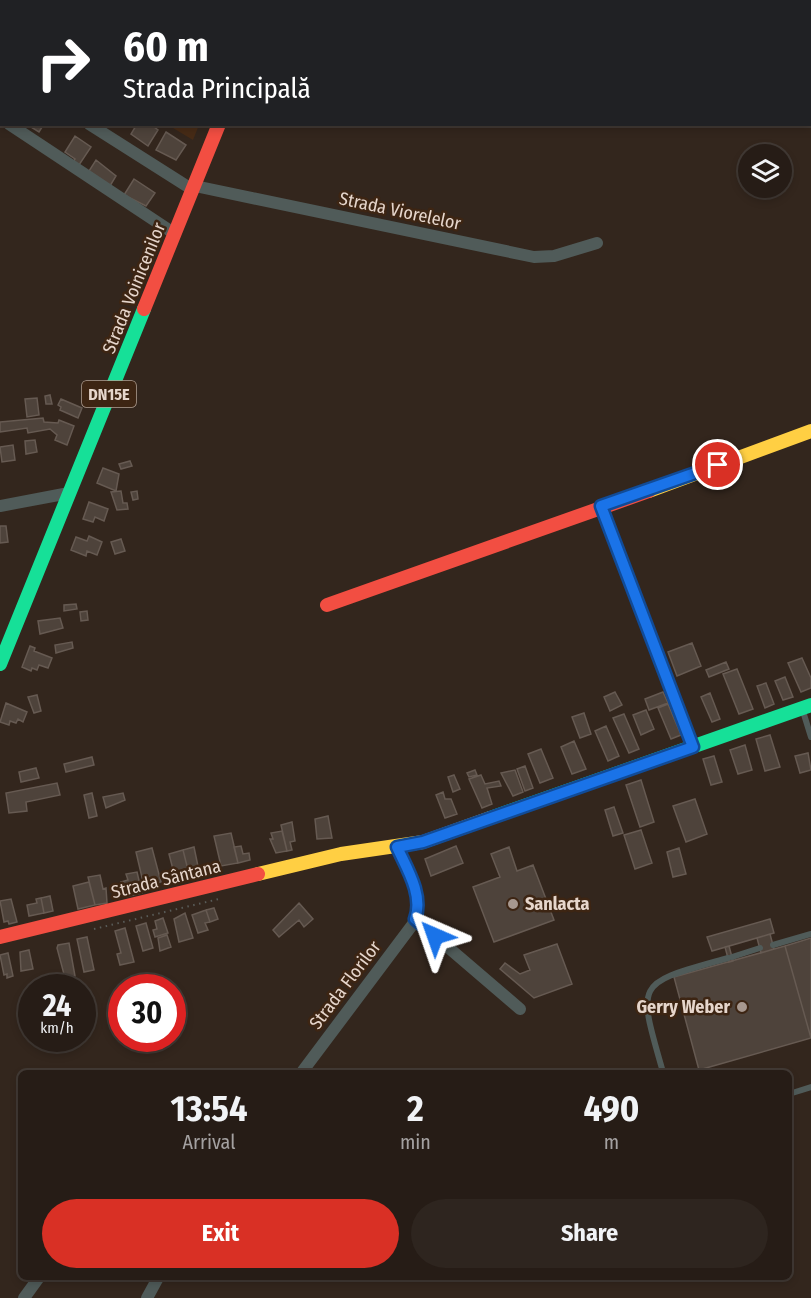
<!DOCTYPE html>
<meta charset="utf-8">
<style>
body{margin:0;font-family:"Fira Sans Condensed",sans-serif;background:#2e251f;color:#f1f3f6;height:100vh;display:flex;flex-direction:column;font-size:22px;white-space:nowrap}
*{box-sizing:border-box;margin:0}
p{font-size:20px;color:#a4a1a1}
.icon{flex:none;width:33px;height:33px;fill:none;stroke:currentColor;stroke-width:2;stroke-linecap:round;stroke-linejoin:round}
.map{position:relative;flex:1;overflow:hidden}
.sheet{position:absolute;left:18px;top:1070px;width:774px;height:210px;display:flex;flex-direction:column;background:#261c16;border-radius:9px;box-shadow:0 3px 9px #0003,0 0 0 2px #423a35}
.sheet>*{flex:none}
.guide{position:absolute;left:0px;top:0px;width:812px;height:126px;box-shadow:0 3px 9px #0003,0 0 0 2px #423a35;background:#202124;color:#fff;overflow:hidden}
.controls{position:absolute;left:738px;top:144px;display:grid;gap:12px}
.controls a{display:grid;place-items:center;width:54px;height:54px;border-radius:50%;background:#261c16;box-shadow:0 3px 9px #0003,0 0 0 2px #423a35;font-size:30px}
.speed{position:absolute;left:18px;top:974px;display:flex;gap:12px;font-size:30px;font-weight:700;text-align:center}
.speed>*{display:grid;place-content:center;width:78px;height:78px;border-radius:50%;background:#261c16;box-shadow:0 3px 9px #0003,0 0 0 2px #423a35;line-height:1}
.speed small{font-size:15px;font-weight:400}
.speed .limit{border:9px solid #d22;background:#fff;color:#111}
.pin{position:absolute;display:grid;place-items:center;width:51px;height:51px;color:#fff;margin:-26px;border:3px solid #fff;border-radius:50%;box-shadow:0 2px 6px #0007}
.me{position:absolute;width:66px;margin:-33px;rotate:317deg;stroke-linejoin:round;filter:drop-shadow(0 0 4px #0008)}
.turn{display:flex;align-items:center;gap:21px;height:126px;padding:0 24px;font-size:27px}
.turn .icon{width:78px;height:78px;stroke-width:2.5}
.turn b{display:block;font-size:42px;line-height:51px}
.eta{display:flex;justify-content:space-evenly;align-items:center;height:102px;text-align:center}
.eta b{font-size:36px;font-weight:700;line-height:42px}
.primary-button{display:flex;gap:12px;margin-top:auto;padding:12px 24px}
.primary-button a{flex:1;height:69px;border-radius:36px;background:#d93025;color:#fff;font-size:24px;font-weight:700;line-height:69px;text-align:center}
.primary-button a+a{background:#2e251f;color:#f1f3f6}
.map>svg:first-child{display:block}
.built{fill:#472b16}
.building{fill:#4e433b;stroke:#665a52;stroke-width:1.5}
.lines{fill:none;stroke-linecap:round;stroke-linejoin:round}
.path{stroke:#595c59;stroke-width:2;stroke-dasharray:1.5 4.5;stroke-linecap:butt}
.lane{stroke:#505b59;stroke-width:6}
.street{stroke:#505b59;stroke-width:12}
.fast{stroke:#16e098;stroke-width:14}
.slow{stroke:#ffcf43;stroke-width:14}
.jam{stroke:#f24e42;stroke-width:14}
.route-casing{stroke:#114b97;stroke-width:15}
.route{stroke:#1a73e8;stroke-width:10}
.poi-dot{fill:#a7988f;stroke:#3d2513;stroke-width:2}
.labels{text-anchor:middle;stroke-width:5;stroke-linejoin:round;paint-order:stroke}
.shield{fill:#3d2513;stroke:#b3a194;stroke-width:1.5}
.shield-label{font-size:16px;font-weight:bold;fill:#e6d6cc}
.street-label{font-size:18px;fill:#e6d6cc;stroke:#3d2513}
.poi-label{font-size:18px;font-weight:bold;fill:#e6d6cc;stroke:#3d2513;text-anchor:start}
</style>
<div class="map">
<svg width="811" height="1298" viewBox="0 0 811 1298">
<rect width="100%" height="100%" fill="#33261d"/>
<path class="built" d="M168 125H199L193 140Z"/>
<path class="building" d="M26 124H44L39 132Z
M137 124H150L158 130 148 146 131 134Z
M166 132 186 145 176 160 156 150Z
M75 136 91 147 77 168 72 164 75 159 65 152Z
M96 160 116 176 110 186 89 171Z
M134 179 155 193 146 206 124 195Z
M50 395 52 404H46L45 396Z
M37 398 39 415 27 417 25 399Z
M61 399 82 408 78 418 60 410 61 407 58 405Z
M43 418 44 422 58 423 59 420 74 426 67 445 55 440 57 435 50 429 28 433 27 428 0 432V422Z
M35 440 37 452 26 454 25 441Z
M13 445 15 460 2 462 0 447Z
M130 461 132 466 121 469 119 464Z
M103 468 119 474 116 491 97 483Z
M121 491 123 503H127L128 509 117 510 111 492Z
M137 491 138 499 133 500 131 492Z
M89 502 108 509 104 521 95 517 93 522 83 519Z
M0 526H6L8 542 0 543Z
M89 536 102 542 97 555 87 551 86 556 71 550 76 537 87 541Z
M121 539 125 551 115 554 111 542Z
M76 604 77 609 64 611V605Z
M87 611 88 620 81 621 80 612Z
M60 618 63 628 40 634 38 621Z
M72 642 73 648 56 653 55 645Z
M692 643 701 666 677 676 668 652Z
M30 646 35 648 34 651 52 658 48 668 39 665 37 670 32 668 31 671 22 667Z
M802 658 811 678V688L801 692 788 663Z
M726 662 729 669 709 677 706 670Z
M737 669 753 709 739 714 723 674Z
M785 677 793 697 783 700 775 681Z
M766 683 774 704 765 708 757 686Z
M615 692 622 705 610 711 604 697Z
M663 692 668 703 649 710 645 699Z
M710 693 720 719 712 722 701 697Z
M37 695 41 711 34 713 28 697Z
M6 703 27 712 23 722 18 719 16 723 10 721 9 725 0 722Z
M668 704 681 735 671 739 658 708Z
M646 710 654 729 641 735 633 715Z
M584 713 591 734 580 738 572 717Z
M624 714 639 749 629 753 613 718Z
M606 726 619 756 608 761 595 731Z
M770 735 780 767 765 771 756 739Z
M574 741 586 769 572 774 561 747Z
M745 745 752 770 738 774 730 750Z
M541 749 553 778 540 783 528 754Z
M808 753 811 770 800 773 795 756Z
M714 756 722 782 711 785 703 759Z
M92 757 94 765 66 772 64 764Z
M525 766 533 788 525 791 517 769Z
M36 768 39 778 21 782 19 772Z
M475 770 477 775 469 777 467 773Z
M515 770 523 792 513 796 501 773Z
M454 775 460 789 453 792 448 777Z
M481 775 485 784 499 781 501 786 487 788 492 804 482 808 469 779Z
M641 780 654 822 640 827 626 785Z
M57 783 60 795 26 802 27 811 9 813 6 793Z
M443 792 445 799H451L457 814 445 818 436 795Z
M92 793 97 816 89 818 84 795Z
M123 793 125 800 106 808 103 797Z
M695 799 707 834 686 842 673 806Z
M614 807 623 833 613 836 605 810Z
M328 816 332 838 317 839 315 819Z
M292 822 295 841 290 842 292 850 287 851 281 825Z
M641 830 652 863 635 869 624 835Z
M282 831 287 851 276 853 270 839H273L271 833Z
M231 833 238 863 221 866 214 836Z
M241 846 243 854 249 853 250 860 238 863 234 847Z
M456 846 463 863 431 876 425 859Z
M194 847 200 876 190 878 183 850Z
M509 847 517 871 533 865 554 920 494 942 473 887 500 877 491 854Z
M152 848 161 882 144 886 136 852Z
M679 848 686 874 673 877 667 852Z
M183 850 190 878 176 881 169 854Z
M137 872 142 893 125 897 121 882 128 880 126 874Z
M100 875 103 889 106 888 107 903 95 905 88 877Z
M89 882 95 905 78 909 73 886Z
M50 896 53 911 44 913 41 898Z
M41 898 44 913 29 916 27 905 37 903 36 899Z
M11 899 17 922 9 924 8 921 4 922 0 901Z
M299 903 313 919 304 927 299 920 279 937 273 930Z
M214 908 218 919 210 922 206 910Z
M206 910 210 922 205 923 208 930 198 933 192 915Z
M185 913 193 938 179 942 174 919Z
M163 918 168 933 155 937 153 930 157 929 155 921Z
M770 919 774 933 712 951 707 937Z
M146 923 153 948 143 951 136 926Z
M125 928 134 962 120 965 117 954 121 953 115 931Z
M770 934 774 949 761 953 757 938Z
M167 935 171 947 160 951 158 938Z
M87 937 94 970 84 972 77 939Z
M811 938V1038L785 946Z
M69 943 75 976 65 978 57 948 58 945Z
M557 944 572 984 534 998 500 969 505 963 520 974 530 970 524 955Z
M729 946 733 961 729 962 725 947Z
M785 946 811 1038 699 1070 674 977Z
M29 950 33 969 21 971 20 952Z
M8 953 13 976 7 978V974L4 975 0 955Z"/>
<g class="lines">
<path class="path" d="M94 929 219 899"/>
<path class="lane" d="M802 708 811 737
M773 945 811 934
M732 957 760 948
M663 1072C636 979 636 984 728 958
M789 1094 811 1087"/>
<path class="street" d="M0 67 2 68
M0 118 2 119
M9 124 175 234
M89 124 193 190
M195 186 534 257 554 256 597 243
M0 506 69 493
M601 506 693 747
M415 919 520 1009
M302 1072 413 924C424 897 408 871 397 847
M24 1298 40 1276
M147 1298 159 1276"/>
<path class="fast" d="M0 664 144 309
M490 818 811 705"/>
<path class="slow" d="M649 491 811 431
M258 874 341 854 423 842 490 818"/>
<path class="jam" d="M266 0V2
M144 309 219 124
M327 605 649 491
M0 937 258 874"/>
</g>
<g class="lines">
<defs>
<path id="route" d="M435 936 415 919C424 895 406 867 397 847L423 842 693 747 601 506 718 465"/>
</defs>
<use href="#route" class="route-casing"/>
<use href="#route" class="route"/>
</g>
<g class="poi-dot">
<circle cx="513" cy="904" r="6"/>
<circle cx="742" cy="1007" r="6"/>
</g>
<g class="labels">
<rect class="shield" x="82" y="381" width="54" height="26" rx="4.5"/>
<g class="shield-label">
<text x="109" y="400">DN15E</text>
</g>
<g class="street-label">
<text transform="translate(400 211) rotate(12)" y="6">Strada Viorelelor</text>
<text transform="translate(134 288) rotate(-68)" y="6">Strada Voinicenilor</text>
<text transform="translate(166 879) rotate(-14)" y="6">Strada Sântana</text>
<text transform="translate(345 985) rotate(-53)" y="6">Strada Florilor</text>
</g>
<g class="poi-label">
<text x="525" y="910">Sanlacta</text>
<text x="730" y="1013" text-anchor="end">Gerry Weber</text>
</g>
</g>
</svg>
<div class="controls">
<a><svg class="icon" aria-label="layers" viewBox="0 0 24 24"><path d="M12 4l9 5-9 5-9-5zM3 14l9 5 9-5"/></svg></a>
</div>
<div class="speed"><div>24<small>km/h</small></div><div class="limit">30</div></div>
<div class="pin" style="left:718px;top:465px;background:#d93025"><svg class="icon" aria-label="arrive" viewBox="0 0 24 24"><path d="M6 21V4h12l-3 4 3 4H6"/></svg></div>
<svg class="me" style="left:435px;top:936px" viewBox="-20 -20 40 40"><path d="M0-17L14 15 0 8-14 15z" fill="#1a73e8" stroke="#fff" stroke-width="4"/></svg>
<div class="guide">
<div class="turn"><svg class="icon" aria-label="right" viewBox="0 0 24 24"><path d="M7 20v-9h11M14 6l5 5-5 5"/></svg><div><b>60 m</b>Strada Principală</div></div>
</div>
<section class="sheet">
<div class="eta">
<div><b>13:54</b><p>Arrival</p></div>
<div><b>2</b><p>min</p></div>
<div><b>490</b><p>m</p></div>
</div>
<div class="primary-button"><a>Exit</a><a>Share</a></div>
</section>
</div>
